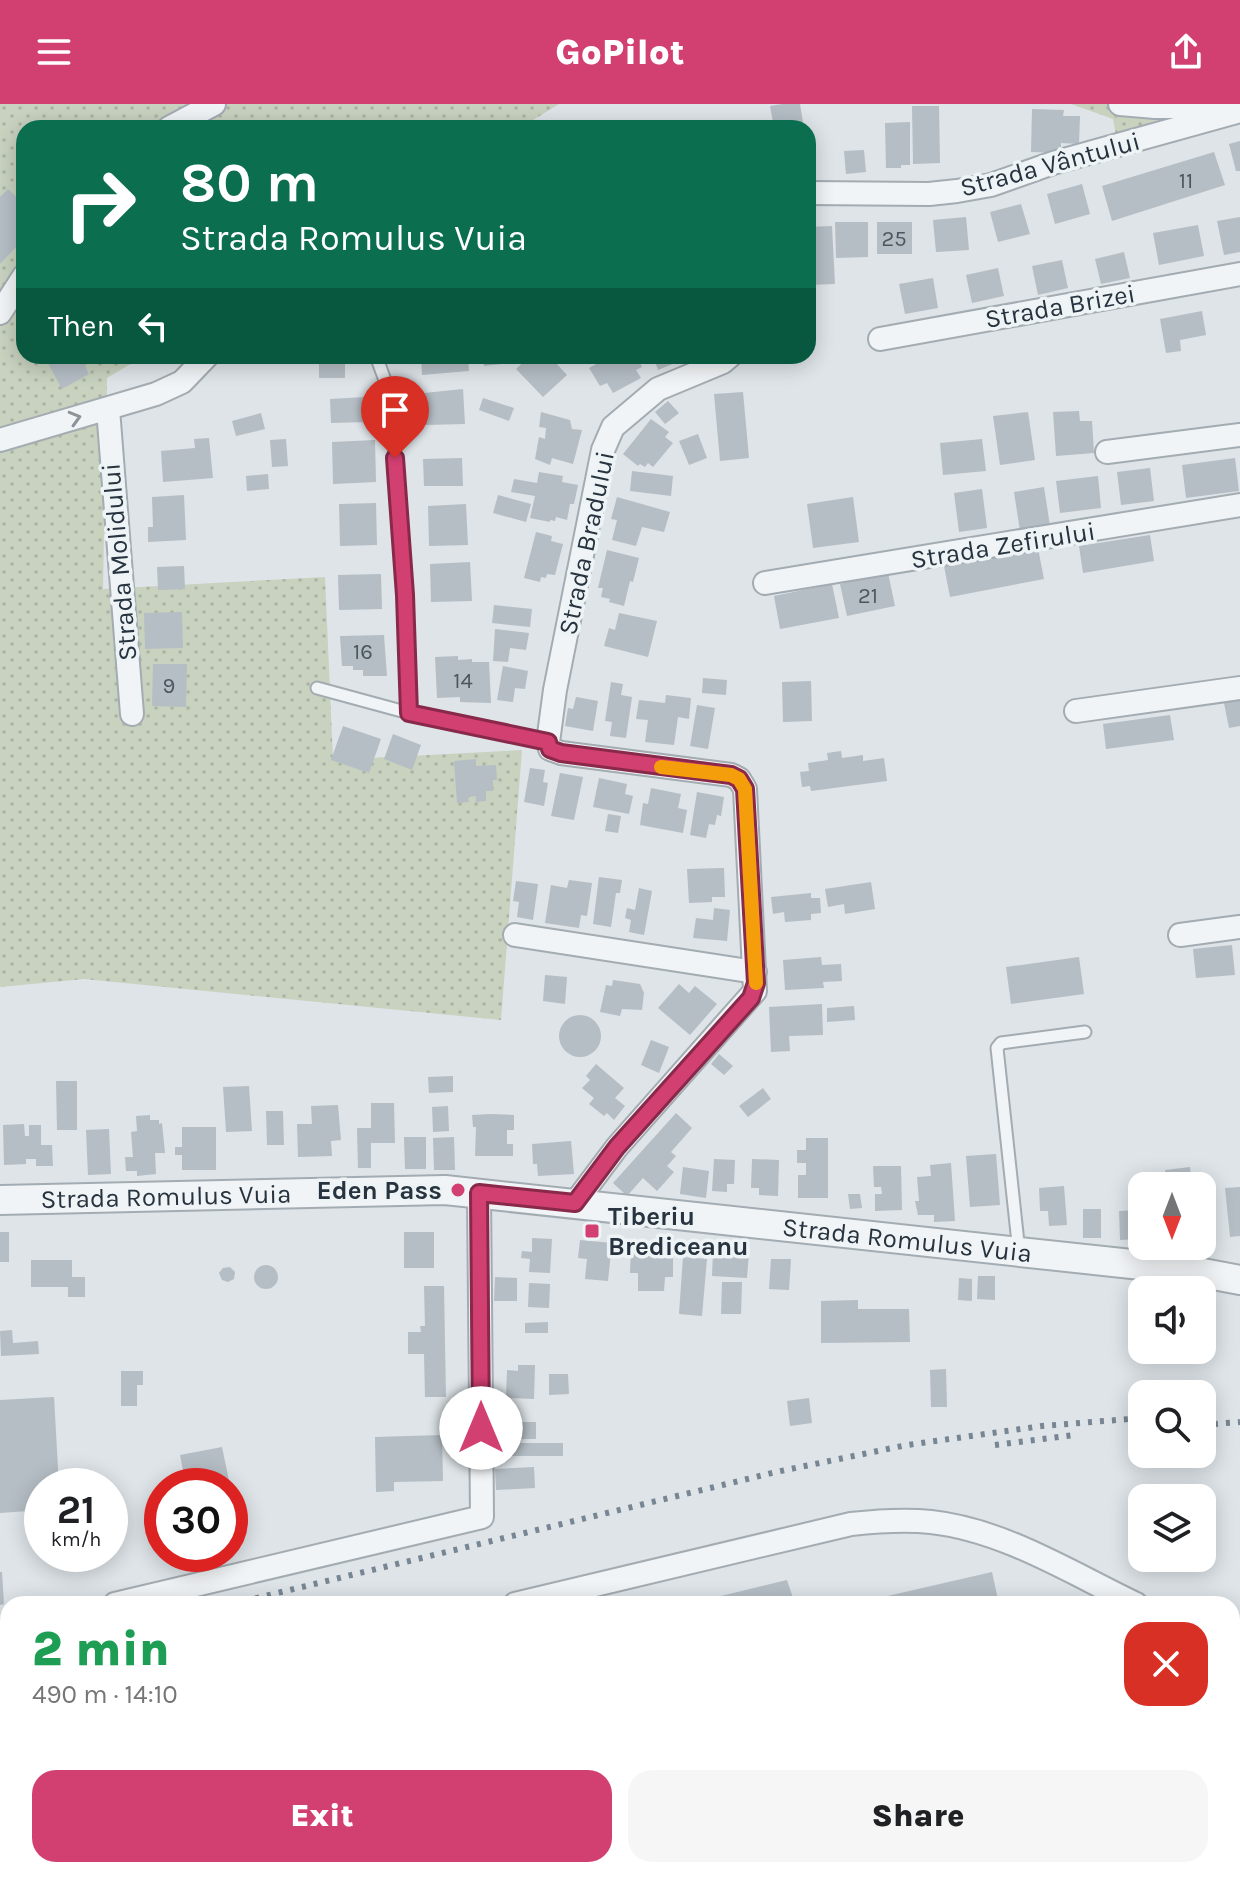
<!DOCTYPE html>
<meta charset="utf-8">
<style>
body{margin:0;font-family:Karla,sans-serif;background:#f6f6f6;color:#202124;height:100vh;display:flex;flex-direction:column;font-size:30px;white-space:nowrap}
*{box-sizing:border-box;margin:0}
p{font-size:26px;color:#757577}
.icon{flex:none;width:44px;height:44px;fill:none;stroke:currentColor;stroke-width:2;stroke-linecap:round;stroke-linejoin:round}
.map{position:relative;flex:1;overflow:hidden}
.panel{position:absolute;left:0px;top:1492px;width:1240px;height:282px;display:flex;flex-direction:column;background:#fff;border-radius:24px 24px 0 0;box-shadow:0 4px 20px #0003}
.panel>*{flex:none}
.hud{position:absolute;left:16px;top:16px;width:800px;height:244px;border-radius:24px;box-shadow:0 4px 20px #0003;background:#0b6e4f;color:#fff;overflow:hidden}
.needle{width:52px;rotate:180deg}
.fabs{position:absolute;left:1128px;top:1068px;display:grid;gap:16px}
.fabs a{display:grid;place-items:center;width:88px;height:88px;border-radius:16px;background:#fff;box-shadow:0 4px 20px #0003;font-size:40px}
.speed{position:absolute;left:24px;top:1364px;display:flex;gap:16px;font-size:40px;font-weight:700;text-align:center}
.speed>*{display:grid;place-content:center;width:104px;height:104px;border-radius:50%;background:#fff;box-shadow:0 4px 20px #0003;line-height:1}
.speed small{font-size:20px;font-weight:400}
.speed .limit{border:12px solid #d22;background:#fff;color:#111}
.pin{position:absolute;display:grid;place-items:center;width:68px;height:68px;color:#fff;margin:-82px -34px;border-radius:50% 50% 50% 0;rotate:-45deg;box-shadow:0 0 8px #0007}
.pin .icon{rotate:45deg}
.me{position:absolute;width:88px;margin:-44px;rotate:0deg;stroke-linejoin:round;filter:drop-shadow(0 0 6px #0008)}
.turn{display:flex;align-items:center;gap:28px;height:168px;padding:0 32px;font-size:36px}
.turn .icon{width:104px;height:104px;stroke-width:2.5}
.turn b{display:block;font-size:56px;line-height:68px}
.then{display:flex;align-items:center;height:76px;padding:0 32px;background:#0003;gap:16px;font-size:30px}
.round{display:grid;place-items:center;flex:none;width:84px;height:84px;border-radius:24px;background:#f6f6f6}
.head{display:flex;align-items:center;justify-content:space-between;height:136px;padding:0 32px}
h1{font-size:48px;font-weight:800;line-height:60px;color:#1e9e55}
.action{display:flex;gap:16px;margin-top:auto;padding:16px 32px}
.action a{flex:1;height:92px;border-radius:24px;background:#d23f71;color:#fff;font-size:32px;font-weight:800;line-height:92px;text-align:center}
.action a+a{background:#f6f6f6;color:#202124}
header{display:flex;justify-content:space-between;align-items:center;height:104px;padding:0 32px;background:#d23f71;color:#fff;font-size:36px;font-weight:800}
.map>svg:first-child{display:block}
.grass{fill:url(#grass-dots)}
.building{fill:#b5bec5}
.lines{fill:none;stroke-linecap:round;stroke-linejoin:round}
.service-casing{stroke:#a3acb2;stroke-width:15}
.minor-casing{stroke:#a3acb2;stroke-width:26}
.tertiary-casing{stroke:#a3acb2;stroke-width:32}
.service{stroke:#f1f4f6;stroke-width:11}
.minor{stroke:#f1f4f6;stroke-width:22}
.tertiary{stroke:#f1f4f6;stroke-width:28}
.rail{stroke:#778692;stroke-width:6;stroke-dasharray:4 8;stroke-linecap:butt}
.oneway{stroke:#8c949a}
.route-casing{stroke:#882949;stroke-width:20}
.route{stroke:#d23f71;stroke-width:14}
.slow{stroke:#f59e0b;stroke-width:14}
.poi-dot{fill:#d23f71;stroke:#eef3f6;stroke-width:3}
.labels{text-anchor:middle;stroke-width:7;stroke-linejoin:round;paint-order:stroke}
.number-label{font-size:22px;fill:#4a5660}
.street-label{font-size:26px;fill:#27343f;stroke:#eef3f6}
.poi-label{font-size:26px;font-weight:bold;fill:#27343f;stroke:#eef3f6;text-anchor:end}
</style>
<header><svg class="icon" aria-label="menu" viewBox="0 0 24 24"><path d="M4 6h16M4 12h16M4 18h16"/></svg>GoPilot<svg class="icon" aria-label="share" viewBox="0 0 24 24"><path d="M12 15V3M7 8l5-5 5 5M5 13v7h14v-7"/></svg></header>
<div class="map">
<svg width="1240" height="1773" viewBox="0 0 1240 1773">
<defs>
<pattern id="grass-dots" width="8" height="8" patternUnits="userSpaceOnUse" patternTransform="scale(2)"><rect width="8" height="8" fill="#c8d2bf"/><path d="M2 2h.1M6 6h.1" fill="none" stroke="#acb5a5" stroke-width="1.8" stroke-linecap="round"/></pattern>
</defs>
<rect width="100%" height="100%" fill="#dee4e8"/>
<path class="grass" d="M0 0H559L520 24H24V252H144L107 274 103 485 325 473 333 656 522 646 501 916 84 875 0 883Z
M1071 0H1222L1116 32 1113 15Z"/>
<path class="building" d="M782 0H800L804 24H774L770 2Z
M912 2H939L940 59 913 60Z
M1032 5 1064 6 1063 12H1080L1079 40 1061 39V49L1031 48Z
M910 18V61H901V64H886L885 19Z
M1240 37V67H1236L1229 40Z
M864 46 866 68 846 70 844 47Z
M1214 48 1225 81 1112 117 1102 82Z
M1082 80 1090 110 1055 120 1047 90Z
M8 85 24 100V135L0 160V93Z
M1021 100 1030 130 998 138 990 108Z
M966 113 969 146 936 148 933 116Z
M1240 113V148L1224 151 1217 117Z
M835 118H868V153L836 154Z
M877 118H912V150H877Z
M1198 121 1204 152 1159 161 1153 129Z
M832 122 835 180 808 181V123Z
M1124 148 1130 174 1101 180 1095 155Z
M1062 156 1068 184 1038 191 1032 162Z
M998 164 1004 192 972 199 966 171Z
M933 174 938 204 905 210 899 180Z
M1202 207 1206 231 1180 236 1181 247 1166 249 1160 215Z
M44 252H80L89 270 62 285Z
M319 252H345V274H319Z
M421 252H468L469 267 422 271Z
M483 252H500L501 260 484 262Z
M530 252H561L555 258 567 271 543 293 516 265Z
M610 252H643L644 254 639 257 642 263 636 266 641 274 613 289 607 279 600 282 589 264Z
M653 252H672L675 259 658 266Z
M748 252H801V254L749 259Z
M463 285 465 320 425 321 424 289Z
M743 288 749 354 720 357 714 290Z
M365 293 367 318 331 319 330 295Z
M483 294 514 304 509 317 479 306Z
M668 297 679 309 665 320 655 308Z
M1079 307 1080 317H1092L1094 349 1056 352 1053 308Z
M541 308 570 316 572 325 582 326 573 360 552 354 550 361 535 355 539 333 545 335 546 324 539 323Z
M1028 308 1035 356 1000 361 993 312Z
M261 309 265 325 236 332 232 317Z
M651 315 669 328 665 333 673 339 653 363 648 359 645 363 640 360 638 362 623 350Z
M698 330 707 354 689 361 679 337Z
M209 334 213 374 163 378 161 347 195 344 194 335Z
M286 335 288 362 272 363 270 336Z
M982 335 986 367 943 371 940 339Z
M375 336 376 378 333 380 332 338Z
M462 354 463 382H424L423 355Z
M1235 354 1239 387 1186 394 1182 361Z
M1150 364 1154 397 1121 401 1117 368Z
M632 367 673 372 671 392 630 387Z
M539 368 563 372 562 378 578 381 574 400H570L567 416 556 413 555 417 550 416V418L530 414 535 392 511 388 514 375 537 379Z
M268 370 269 385 247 387 246 372Z
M1098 372 1101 404 1060 409 1056 377Z
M1044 383 1050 422 1020 427 1014 388Z
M982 385 987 424 959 428 954 389Z
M184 391 186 436 148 438V423H153L152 393Z
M498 391 531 400 526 418 493 409Z
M617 393 670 408 664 428 642 423 636 442 612 436 617 416 611 415Z
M853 393 859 438 813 444 807 400Z
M376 399 377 441 340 442 339 400Z
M466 400 468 441 429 442 428 402Z
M536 428 552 432 551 437 563 440 555 471 547 470 546 474 541 473 540 478 524 474Z
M1150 431 1154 457 1083 469 1079 442Z
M1038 444 1044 475 950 493 944 462Z
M607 446 639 454 633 478 630 477 624 502 609 498 610 495 601 493 603 484H598Z
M470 458 472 497 431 498 430 460Z
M184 462 185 485 158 486 157 463Z
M888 469 895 502 847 512 840 480Z
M381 470 382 505 339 506 338 471Z
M832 480 839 514 780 525 774 492Z
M494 501 532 505 530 523 492 519Z
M182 508 183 544 145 545 144 509Z
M619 509 657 517 648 553 604 542 609 524 615 526Z
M495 525 529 529 526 546 510 544 508 558 493 557Z
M384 531 387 572H363V566H353V562H342L340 532Z
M458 552V556L472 555V558H489L491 599 460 598V593L437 594 435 553Z
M153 560H187L186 603 152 602Z
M503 562 528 567 525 585 515 584 513 598 497 596Z
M703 574 727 576 726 591 702 589Z
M811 577 812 617 783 618 782 578Z
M611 578 623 580 621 591 632 593 626 634 610 632 612 618 605 617Z
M666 591 691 594 689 615 678 613 674 641 645 638 648 616 636 615 639 596 665 599Z
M576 593 598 597 593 627 565 622 568 604 573 605Z
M1240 596V622L1229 624 1224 599Z
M697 601 715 604 708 645 690 642Z
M1170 611 1174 636 1106 645 1103 620Z
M343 622 381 635 369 669 331 656Z
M393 630 421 641 412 666 384 655Z
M841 647 842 654 863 651V657L884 654 887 677 811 687 810 682 802 683 800 668 809 667 808 659 828 656 827 649Z
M476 655V662L496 661 497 676H493V687H486V697L476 698V692L468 693 469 698 457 699 454 657Z
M530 664 545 666 543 678 548 679 544 702 524 698Z
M560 669 583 673 574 716 551 712Z
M599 674 627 680 625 690 633 692 629 710 593 703Z
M651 684 681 690 678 704 687 706 683 729 640 721 643 699 648 700Z
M697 688 724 693 721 712 717 711 715 721 709 720 706 734 690 731Z
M608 710 621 712 618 729 605 727Z
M724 764 725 793H712V798L689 799 687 765Z
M599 773 622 776 620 789H616L611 823 593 820Z
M569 776 592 779 587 812 581 811 579 824 545 819 551 781 567 784Z
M516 777 538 780 533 816 517 813 519 798 513 797Z
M871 778 875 805 845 810 844 800 828 803 825 785Z
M639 784 652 787 644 831 629 828 631 816 625 814 627 804 635 806Z
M811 789V794H820L821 809 811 810V816L785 818 784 808 773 810 771 793Z
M714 804 730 806 727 837 693 834 696 814 713 816Z
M1232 841 1235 871 1196 874 1193 845Z
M821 853 822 861 841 860 842 877 823 878 824 884 785 886 783 856Z
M1079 853 1084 890 1011 900 1006 863Z
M545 871 567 873 565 900 543 897Z
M613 876 640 880 644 889 642 906 622 905 620 912 600 908 606 881 612 882Z
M679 880 689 889 695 882 717 900 690 931 658 904Z
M822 900 823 931 789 932 790 947 771 948 769 903Z
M854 902 855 916 827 918V904Z
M559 932a21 21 0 1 1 42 0a21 21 0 1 1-42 0Z
M651 936 669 943 659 969 641 961Z
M719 950 733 962 724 971 711 960Z
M596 960 624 984 615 994 625 1002 614 1016 607 1009 604 1012 589 1000 594 994 582 984 590 976 586 972Z
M453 972V988L429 989 428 973Z
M56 977H77V1026H57Z
M249 982 252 1027 226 1028 223 983Z
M763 984 771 995 748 1013 739 1002Z
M371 999H394L395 1039H371V1064H358L357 1024H371Z
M338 1001 341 1036 331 1037 332 1052 298 1053 297 1020H312L311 1002Z
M448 1002 449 1027 433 1028 432 1003Z
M266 1007H283L284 1041H267Z
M676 1009 692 1024 671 1048 676 1052 667 1062 674 1068 657 1087 643 1074 627 1092 613 1079Z
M491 1010 514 1011V1026H507V1040H513V1052H475L476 1023H473L472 1011Z
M150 1011V1016H159V1020L162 1019 165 1049H155L156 1070 137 1072V1067H126L125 1053H133L131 1028 137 1027 136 1012Z
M24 1020 25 1032H29V1021H41V1041H52L53 1062H36V1055H26V1060L4 1061 3 1021Z
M182 1023H216V1066H182V1051H175V1043H182Z
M109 1025 111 1070 88 1071 86 1026Z
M404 1033H426V1065H405Z
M454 1033 455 1066H434L433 1034Z
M806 1034H828V1094H798V1071H806V1059H797V1046H806Z
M571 1037 574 1070 538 1072 537 1060H533L532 1040Z
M996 1050 1000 1101 970 1103 966 1052Z
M714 1055 735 1056 734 1080H727V1088L712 1087Z
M752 1055 779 1056 778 1092 759 1091V1084H751Z
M951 1059 955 1117 934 1118V1111H918L915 1097H919L917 1073 931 1072 930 1061Z
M873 1062H901L902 1106 875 1107V1090H882L881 1083H874Z
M683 1063 709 1067 706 1094 680 1090Z
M1190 1063 1192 1082H1166L1165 1066Z
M1064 1082 1067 1121 1049 1122 1048 1107H1040L1039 1084Z
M1240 1083V1132L1230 1133 1225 1084Z
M848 1090H860L862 1104 850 1105Z
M1202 1103H1212L1215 1145 1199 1146V1142H1202Z
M1083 1105H1101V1134H1083Z
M1137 1106V1113H1142V1135L1120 1136 1119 1107Z
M0 1128H9V1158H0Z
M404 1128H434V1164H404Z
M532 1134 552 1135 550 1169 529 1168 530 1155 521 1154 522 1147 532 1148Z
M580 1136 612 1139 608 1177 585 1175 587 1155 578 1154Z
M631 1144H673V1173H665L664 1187H638V1169H630Z
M713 1147 749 1149 747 1174 712 1172Z
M683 1153 707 1155 702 1212 679 1210Z
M771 1155H791L789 1186 769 1185Z
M31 1156H72V1173H85V1193H68V1183H31Z
M254 1173a12 12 0 1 1 24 0a12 12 0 1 1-24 0Z
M230 1163 235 1168 234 1175 228 1178 222 1176 219 1169 223 1164Z
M978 1172H995V1196L977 1195Z
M495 1173 517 1174V1197H494Z
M959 1174 972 1175V1197L958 1196Z
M722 1178H742L741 1210H721Z
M529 1179 550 1180 549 1204 528 1203Z
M424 1182H444L446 1293H425L424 1250H408V1228H421L420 1222H425Z
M858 1196V1205H909L910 1238 821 1239V1197Z
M548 1218V1229H525V1219Z
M12 1226 13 1239 38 1237 39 1250 1 1252 0 1227Z
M518 1261H535L534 1295 506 1294 507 1266 518 1267Z
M946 1265 947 1303H931L930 1266Z
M121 1267H143V1281H137V1302H121Z
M549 1270H568L569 1290 549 1291Z
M54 1293 59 1382H42V1406L0 1409V1296Z
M809 1294 812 1319 790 1322 787 1297Z
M505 1318H536V1335H506Z
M442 1331 443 1377 394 1378V1387L376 1388 375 1333Z
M500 1339H563V1352H500Z
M222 1343 230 1381 186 1382 180 1351Z
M534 1363 535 1384 496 1386 495 1365Z
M35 1423H42V1447H35Z
M0 1468H2L4 1500 0 1501Z
M992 1468 999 1500H857V1499Z
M787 1476 795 1500H723L721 1492Z
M1240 1619V1773H864L863 1766H1232V1621Z
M8 1748V1763L0 1765V1750Z
M721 1766H822L824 1773H723Z"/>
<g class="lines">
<defs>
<path id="service" d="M376 252 389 287 392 313 405 491 409 609 548 638
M317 584 409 609
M1019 1148 997 944 1001 939 1085 928
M1232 1603 1240 1602
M701 1766 702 1773
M843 1766 844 1773"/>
<path id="minor" d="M1120 0 1155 3 1227 1
M169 24 214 0
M808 89 929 90 957 87 991 81 1053 59 1240 7
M0 209 24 172
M880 235 1240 170
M108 305 132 610
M0 336 156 290 182 278 207 252
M1107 348 1240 331
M765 479 1240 401
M1076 607 1240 584
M515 831 755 868
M1180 831 1240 823
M575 1099 617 1043 755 887 745 685 739 675 731 671 561 649 550 645 548 638 555 586 603 346 613 323 658 285 723 258 730 252
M115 1500 482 1413 479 1089
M515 1500 851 1420C878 1417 904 1415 931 1418 1004 1426 1071 1469 1136 1500
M0 1527 8 1526
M1232 1545 1240 1549"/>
<g id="tertiary">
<path id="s1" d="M0 1096 445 1086 1187 1166 1240 1176"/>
</g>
</defs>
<use href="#service" class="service-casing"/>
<use href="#minor" class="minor-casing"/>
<use href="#tertiary" class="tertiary-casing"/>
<use href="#service" class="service"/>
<use href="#minor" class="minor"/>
<use href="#tertiary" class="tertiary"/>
<path class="rail" d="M1202 1321 1240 1318
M995 1341 1074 1331
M232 1500 776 1368 907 1341 1042 1322 1142 1314
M0 1556 8 1554
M0 1569 8 1567
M0 1691 8 1693
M0 1732H8
M13 1773 42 1766
M108 1773 140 1766
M145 1773 195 1766
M202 1773 224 1766
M241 1773 258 1766"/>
</g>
<defs><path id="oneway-chevron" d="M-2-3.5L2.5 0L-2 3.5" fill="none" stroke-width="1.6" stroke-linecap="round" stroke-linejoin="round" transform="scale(2)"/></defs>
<use class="oneway" href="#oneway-chevron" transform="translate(75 314) rotate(-16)"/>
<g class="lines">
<defs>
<path id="route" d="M395 354 405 491 409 609 548 638 550 645 561 649 731 671 739 675 745 685 756 879 751 894 617 1043 575 1099 479 1089 481 1324"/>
</defs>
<use href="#route" class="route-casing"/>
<use href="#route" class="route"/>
<path class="slow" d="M661 663 731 671 739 675 745 685 756 879"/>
</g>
<g class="poi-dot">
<circle cx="458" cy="1086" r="8"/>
<rect x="584" y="1119" width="16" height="16" rx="4"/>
</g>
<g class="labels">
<g class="number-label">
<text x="1186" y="84">11</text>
<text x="894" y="142">25</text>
<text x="868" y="499">21</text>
<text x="363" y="555">16</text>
<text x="463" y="584">14</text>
<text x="169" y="589">9</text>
</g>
<g class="street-label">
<text transform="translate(1050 60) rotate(-15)" y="9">Strada Vântului</text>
<text transform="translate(1060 202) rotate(-10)" y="9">Strada Brizei</text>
<text transform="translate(586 439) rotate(-78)" y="9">Strada Bradului</text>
<text transform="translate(1003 441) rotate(-9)" y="9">Strada Zefirului</text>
<text transform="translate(119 458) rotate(-95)" y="9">Strada Molidului</text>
<text dy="9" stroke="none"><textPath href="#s1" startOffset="166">Strada Romulus Vuia</textPath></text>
<text dy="9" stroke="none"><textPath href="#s1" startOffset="910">Strada Romulus Vuia</textPath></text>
</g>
<g class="poi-label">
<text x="442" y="1095">Eden Pass</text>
<text x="608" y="1121" text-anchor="start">Tiberiu<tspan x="608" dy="30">Brediceanu</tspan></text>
</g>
</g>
</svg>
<div class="fabs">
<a><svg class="needle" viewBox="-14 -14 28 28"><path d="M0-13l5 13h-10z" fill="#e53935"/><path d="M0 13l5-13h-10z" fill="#757577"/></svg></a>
<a><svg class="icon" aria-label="sound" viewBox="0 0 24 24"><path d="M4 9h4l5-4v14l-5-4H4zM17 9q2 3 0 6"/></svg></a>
<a><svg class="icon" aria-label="search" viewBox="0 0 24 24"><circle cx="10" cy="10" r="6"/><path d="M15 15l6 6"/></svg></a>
<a><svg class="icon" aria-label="layers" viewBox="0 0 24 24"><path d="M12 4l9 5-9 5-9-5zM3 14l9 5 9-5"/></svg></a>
</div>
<div class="speed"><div>21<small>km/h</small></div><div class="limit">30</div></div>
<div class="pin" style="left:395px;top:354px;background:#d93025"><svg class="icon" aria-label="arrive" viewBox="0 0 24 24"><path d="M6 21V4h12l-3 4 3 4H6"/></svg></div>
<svg class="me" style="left:481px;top:1324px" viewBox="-20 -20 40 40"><circle r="19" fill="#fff"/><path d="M0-13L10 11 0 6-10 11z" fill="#d23f71"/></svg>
<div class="hud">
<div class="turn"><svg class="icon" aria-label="right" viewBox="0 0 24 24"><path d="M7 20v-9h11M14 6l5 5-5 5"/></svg><div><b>80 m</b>Strada Romulus Vuia</div></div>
<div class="then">Then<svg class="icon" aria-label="left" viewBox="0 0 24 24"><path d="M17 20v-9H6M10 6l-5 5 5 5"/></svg></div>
</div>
<section class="panel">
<div class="head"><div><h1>2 min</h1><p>490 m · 14:10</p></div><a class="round" style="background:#d93025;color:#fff"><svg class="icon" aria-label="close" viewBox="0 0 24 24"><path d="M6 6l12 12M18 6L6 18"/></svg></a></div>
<div class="action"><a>Exit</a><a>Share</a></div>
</section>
</div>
